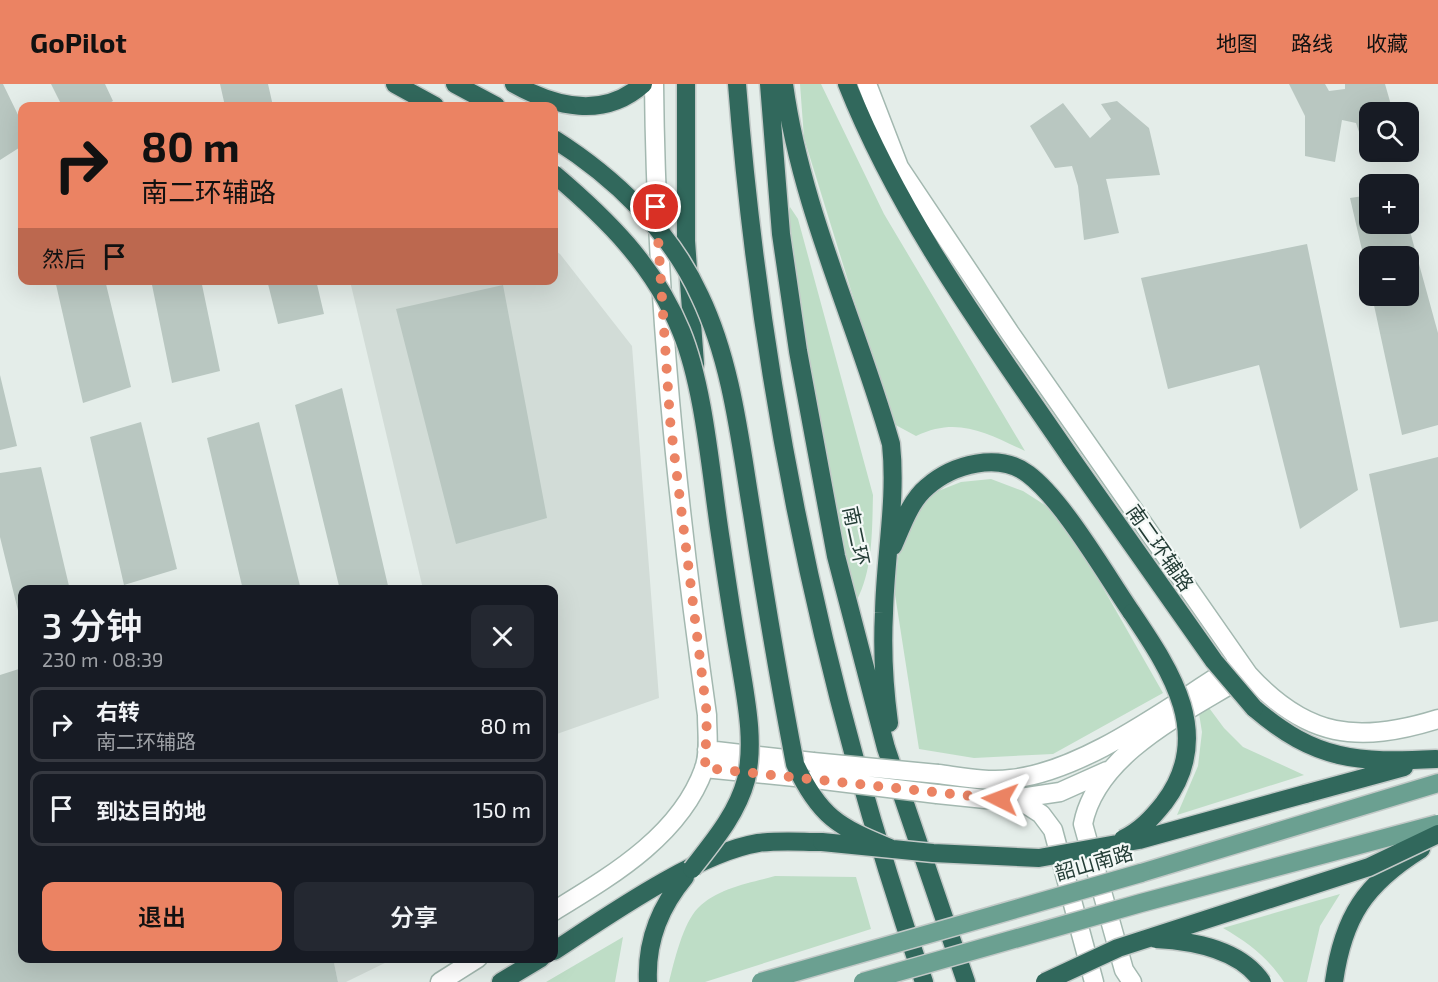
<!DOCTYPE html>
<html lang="zh">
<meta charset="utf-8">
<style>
body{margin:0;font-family:"Exo 2","Noto Sans SC",sans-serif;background:#242831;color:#f1f3f6;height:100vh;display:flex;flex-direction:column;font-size:22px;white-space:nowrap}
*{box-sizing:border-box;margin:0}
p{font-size:20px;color:#9ea1a6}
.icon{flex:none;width:33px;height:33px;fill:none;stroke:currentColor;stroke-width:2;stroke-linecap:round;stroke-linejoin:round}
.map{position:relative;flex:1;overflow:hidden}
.side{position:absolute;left:18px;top:501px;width:540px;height:378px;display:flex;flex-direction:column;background:#171b24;border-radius:12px;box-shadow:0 6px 24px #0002}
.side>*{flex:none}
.hud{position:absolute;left:18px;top:18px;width:540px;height:183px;border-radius:12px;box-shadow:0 6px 24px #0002;background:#eb8363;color:#111;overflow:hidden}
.controls{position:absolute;left:1359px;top:18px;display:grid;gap:12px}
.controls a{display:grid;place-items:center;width:60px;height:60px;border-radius:12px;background:#171b24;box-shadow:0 6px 24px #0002;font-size:30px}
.pin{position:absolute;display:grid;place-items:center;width:51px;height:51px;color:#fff;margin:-26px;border:3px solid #fff;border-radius:50%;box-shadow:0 2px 6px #0007}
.me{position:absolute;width:66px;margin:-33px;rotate:273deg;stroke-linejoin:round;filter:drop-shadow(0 0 4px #0008)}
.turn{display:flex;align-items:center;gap:21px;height:126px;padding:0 24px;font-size:27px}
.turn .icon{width:78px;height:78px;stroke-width:2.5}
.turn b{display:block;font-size:42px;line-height:51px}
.then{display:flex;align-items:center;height:57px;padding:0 24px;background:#0003;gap:12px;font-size:22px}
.round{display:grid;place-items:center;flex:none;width:63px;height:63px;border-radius:12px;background:#242831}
.headline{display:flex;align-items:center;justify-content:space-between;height:102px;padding:0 24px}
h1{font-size:36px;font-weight:600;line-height:45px}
.cta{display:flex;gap:12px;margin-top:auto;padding:12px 24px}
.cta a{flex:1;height:69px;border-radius:12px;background:#eb8363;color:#111;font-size:24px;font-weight:600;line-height:69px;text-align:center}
.cta a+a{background:#242831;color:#f1f3f6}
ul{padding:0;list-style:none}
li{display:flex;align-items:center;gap:18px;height:75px;margin:0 12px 9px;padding:0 12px;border:3px solid #363941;border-radius:12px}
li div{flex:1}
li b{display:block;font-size:22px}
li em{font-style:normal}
header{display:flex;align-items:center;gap:36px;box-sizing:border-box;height:84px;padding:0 30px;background:#eb8363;color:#111}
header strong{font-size:28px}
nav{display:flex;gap:33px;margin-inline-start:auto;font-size:21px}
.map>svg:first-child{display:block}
.built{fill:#d2dcd7}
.green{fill:#beddc6}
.building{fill:#b9c7c1}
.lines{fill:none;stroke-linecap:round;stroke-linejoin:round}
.secondary-casing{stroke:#a3b8b0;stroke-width:21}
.primary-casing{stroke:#c2c9c7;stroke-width:21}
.highway-casing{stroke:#c2c9c7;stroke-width:21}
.secondary{stroke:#fff;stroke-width:18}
.primary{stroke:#6ba091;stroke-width:18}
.highway{stroke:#31685c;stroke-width:18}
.secondary-bridge-casing{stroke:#a3b8b0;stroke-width:21;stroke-linecap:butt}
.primary-bridge-casing{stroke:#c2c9c7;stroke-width:21;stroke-linecap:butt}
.highway-bridge-casing{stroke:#c2c9c7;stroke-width:21;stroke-linecap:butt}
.secondary-bridge{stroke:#fff;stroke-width:18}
.primary-bridge{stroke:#6ba091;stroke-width:18}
.highway-bridge{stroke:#31685c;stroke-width:18}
.route{stroke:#eb8363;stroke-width:10;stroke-dasharray:0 18}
.labels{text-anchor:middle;stroke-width:4.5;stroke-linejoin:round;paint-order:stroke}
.street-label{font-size:20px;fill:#243d36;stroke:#f4f9f7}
</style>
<header>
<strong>GoPilot</strong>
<nav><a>地图</a><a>路线</a><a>收藏</a></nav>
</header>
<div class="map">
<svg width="1438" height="898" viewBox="0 0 1438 898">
<rect width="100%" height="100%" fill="#e4ede9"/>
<path class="built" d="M554 166 560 170 632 262 659 614 554 651V506L423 505 350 197 554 196Z
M333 875H393L346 898H338Z"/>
<path class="green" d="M800 0H821L884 130 1025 367C986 349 958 332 916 352L892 339 804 54Z
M790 123 798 135 873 411C872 446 873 485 857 516L845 501 786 135Z
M991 395 1023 407 1062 432 1163 609 1053 670 974 674 919 665 894 504 900 460 928 411 961 398Z
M1195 605 1224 644 1243 663 1304 691 1177 731 1198 682 1202 648Z
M775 792 856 793 871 845 705 898H669C674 878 683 839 698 824 717 804 750 799 775 792Z
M1340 810 1320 842 1307 898H1284C1267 873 1249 859 1223 844Z
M623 853 615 898H546Z"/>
<path class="building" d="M0 0H3L22 39V62L0 76Z
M51 0H105L113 17 104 22H62Z
M220 0H268L273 22H225Z
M1289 0H1325L1329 7 1345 5V0H1385L1393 28H1370V58L1363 60 1356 39 1342 36 1335 78 1305 72V32Z
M1117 17 1149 44 1160 91 1106 95 1119 149 1084 156 1078 102 1072 82 1055 84 1030 42 1063 19 1090 54 1111 35 1101 20Z
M1370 111V140H1408L1438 249V341L1402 351 1372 212H1408V172H1370L1369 196 1350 114Z
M1307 160 1358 406 1300 445 1259 281 1168 305 1141 194Z
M55 196H105L131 303 83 319Z
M151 196H201L220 287 172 299Z
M267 196H316L324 230 278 240Z
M503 201 547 434 456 460 396 225Z
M0 291 17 362 0 366Z
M342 304 389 506H340L295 321Z
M141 338 177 485 124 501 90 353Z
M259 338 301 506H243L207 354Z
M1438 373V537L1400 544 1369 390Z
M41 383 70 506H22V543L0 453V389Z
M22 584V874H333L338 898H0V591Z"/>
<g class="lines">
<defs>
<path id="secondary" d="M867 0 899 83 1010 249 1248 590C1306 654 1358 660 1438 635
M707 666 813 678
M704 684 815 695
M938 690C962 693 987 698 1011 695 1086 687 1172 620 1236 581
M937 710 1024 719 1041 730 1053 746 1094 898
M1014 715 1060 708 1107 687
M554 827C611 792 680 752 704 685 710 669 707 648 707 631 677 420 656 213 654 0
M440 898 478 874
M1132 898 1124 886 1083 740C1097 668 1189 627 1246 591"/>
<path id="primary" d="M1141 789 1438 699"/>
<path id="highway" d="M395 0 435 22
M455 0 496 22
M514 0C555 23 604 35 643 0
M686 0V157L695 280
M737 0C761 305 824 609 924 898
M769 0 781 150 798 267 836 472 886 664 966 898
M784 0C801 125 857 240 891 360 897 416 885 473 884 529 882 566 884 602 889 639
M847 0C901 136 989 254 1071 374
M893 462C902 442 910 417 927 403 953 380 999 368 1028 390 1063 416 1106 491 1132 529
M1254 624C1316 677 1357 679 1436 675
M1305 710 1404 683
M554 867C606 833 697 769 758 759 779 756 801 758 822 758
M501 898 541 874
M648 898C646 858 659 824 685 793
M1334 898C1343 833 1365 800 1421 765"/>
</defs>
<use href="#secondary" class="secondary-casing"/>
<use href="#primary" class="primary-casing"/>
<use href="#highway" class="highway-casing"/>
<use href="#secondary" class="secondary"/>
<use href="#primary" class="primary"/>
<use href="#highway" class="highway"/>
<defs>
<path id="secondary-bridge" d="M813 678 938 690
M815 695 937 710"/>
<path id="primary-bridge" d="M761 898 1141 789
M863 898 1141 819 1438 740"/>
<path id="highway-bridge" d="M554 55C614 93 670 146 700 212 732 279 740 357 752 429 765 513 779 597 795 680 819 732 838 743 890 764
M554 90C607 135 654 181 681 247 705 305 711 394 721 457 727 498 733 538 740 578 746 616 755 658 746 696 737 730 713 758 692 785
M1071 374 1214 577 1254 624
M1123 755C1141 746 1152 734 1164 719 1215 652 1171 587 1132 529
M822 758 933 769 1039 774 1139 756 1305 710
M1156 855C1193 857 1240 865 1262 898
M1045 898 1118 864 1369 783 1438 750"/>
</defs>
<use href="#secondary-bridge" class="secondary-bridge-casing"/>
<use href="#primary-bridge" class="primary-bridge-casing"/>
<use href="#highway-bridge" class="highway-bridge-casing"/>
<use href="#secondary-bridge" class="secondary-bridge"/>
<use href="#primary-bridge" class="primary-bridge"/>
<use href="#highway-bridge" class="highway-bridge"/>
</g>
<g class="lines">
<path class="route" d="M656 123 670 336 707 631 705 684 1000 715"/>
</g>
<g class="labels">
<g class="street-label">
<text transform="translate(856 452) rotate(78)" y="7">南二环</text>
<text transform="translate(1160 464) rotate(55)" y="7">南二环辅路</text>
<text transform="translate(1094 779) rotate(-16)" y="7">韶山南路</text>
</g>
</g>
</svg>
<div class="controls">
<a><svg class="icon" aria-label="search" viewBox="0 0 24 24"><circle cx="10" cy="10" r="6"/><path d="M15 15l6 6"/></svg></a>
<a>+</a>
<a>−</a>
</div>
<div class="pin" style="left:656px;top:123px;background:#d93025"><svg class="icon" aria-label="arrive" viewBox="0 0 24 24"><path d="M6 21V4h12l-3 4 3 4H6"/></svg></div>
<svg class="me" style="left:1000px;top:715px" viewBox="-20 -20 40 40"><path d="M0-17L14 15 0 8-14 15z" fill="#eb8363" stroke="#fff" stroke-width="4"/></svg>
<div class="hud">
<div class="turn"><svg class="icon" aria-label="right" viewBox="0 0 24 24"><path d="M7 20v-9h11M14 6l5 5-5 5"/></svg><div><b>80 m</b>南二环辅路</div></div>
<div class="then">然后<svg class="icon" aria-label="arrive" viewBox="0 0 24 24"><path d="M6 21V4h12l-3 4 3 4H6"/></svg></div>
</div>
<section class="side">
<div class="headline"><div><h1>3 分钟</h1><p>230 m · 08:39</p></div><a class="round"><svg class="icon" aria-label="close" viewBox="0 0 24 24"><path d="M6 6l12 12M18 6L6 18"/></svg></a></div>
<ul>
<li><svg class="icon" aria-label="right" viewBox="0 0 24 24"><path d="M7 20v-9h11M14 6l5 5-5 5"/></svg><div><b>右转</b><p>南二环辅路</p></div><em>80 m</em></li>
<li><svg class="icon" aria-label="arrive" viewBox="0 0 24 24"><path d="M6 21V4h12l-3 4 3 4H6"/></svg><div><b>到达目的地</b></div><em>150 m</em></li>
</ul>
<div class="cta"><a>退出</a><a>分享</a></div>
</section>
</div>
